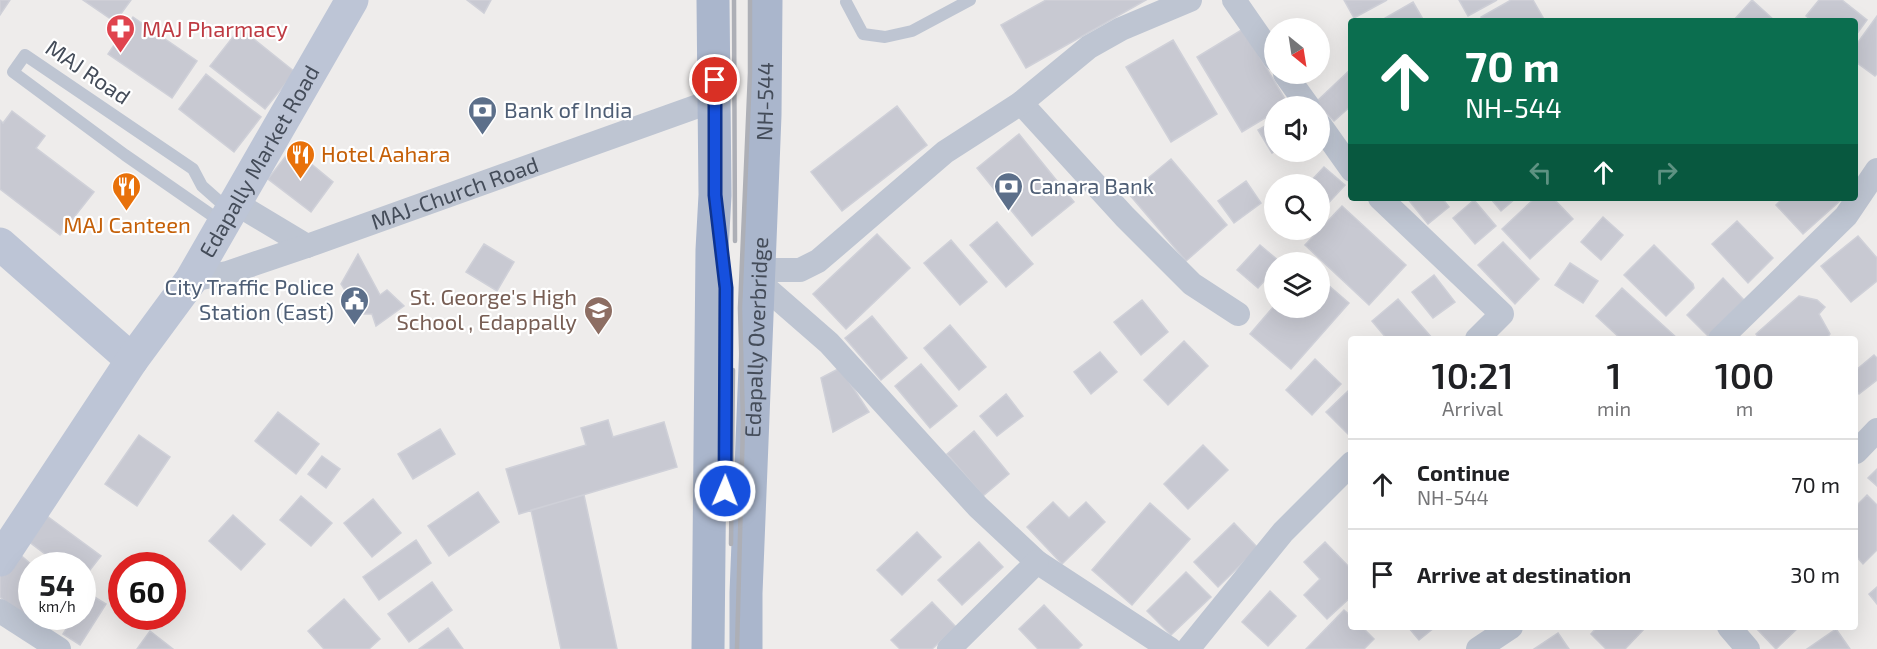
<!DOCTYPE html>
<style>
body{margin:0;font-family:"Exo 2",sans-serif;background:#f6f6f6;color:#202124;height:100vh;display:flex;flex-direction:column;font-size:22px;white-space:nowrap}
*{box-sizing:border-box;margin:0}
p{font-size:20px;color:#757577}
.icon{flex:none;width:33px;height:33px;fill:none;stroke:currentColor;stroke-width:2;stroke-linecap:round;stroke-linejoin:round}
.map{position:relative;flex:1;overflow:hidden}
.panel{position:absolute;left:1348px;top:336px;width:510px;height:294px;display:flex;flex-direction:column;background:#fff;border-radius:6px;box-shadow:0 6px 24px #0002}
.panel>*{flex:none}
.top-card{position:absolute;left:1348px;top:18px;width:510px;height:183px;border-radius:6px;box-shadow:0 6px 24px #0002;background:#0b6e4f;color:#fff;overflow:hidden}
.needle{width:39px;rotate:150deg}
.buttons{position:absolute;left:1264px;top:18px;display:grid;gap:12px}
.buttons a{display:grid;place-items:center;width:66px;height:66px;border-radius:50%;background:#fff;box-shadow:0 6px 24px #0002;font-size:30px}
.speed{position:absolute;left:18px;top:552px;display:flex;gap:12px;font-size:30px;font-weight:700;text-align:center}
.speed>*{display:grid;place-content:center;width:78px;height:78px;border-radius:50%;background:#fff;box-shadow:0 6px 24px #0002;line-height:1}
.speed small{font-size:15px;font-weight:400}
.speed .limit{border:9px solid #d22;background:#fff;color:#111}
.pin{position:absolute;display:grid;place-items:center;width:51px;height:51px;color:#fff;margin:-26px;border:3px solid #fff;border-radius:50%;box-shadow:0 2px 6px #0007}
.me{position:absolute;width:66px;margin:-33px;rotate:1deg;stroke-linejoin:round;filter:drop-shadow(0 0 4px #0008)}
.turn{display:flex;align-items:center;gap:21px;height:126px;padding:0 18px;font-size:27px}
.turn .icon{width:78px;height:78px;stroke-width:2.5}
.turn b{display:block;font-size:42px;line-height:51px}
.lanes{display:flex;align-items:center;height:57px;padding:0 18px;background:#0003;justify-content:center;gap:30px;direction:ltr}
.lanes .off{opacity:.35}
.eta{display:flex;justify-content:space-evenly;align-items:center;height:102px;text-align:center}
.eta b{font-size:36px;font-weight:600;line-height:42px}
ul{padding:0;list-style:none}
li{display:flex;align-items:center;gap:18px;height:90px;padding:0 18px;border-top:2px solid #e0e0e0}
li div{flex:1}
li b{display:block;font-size:22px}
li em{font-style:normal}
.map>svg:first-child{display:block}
.building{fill:#c8c9d2;stroke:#cfd0d8;stroke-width:1.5}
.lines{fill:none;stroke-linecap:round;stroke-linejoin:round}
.lane{stroke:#bec5d2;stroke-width:12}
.street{stroke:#bec5d2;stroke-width:24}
.secondary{stroke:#bdc5d6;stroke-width:33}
.primary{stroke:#aab6cc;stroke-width:33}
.rail{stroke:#adafb6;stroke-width:4.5}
.route-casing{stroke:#0e3490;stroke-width:15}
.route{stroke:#1650de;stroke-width:10}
.labels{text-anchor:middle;stroke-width:4.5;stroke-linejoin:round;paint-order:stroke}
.health-label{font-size:22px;fill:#be3a42;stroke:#fff;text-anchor:start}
.street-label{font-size:22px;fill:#444c59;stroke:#fff}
.service-label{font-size:22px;fill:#4e5e75;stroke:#fff;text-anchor:start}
.food-label{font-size:22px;fill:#c56008;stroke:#fff;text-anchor:start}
.education-label{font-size:22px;fill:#785e54;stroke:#fff;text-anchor:end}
</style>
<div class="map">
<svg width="1877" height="649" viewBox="0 0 1877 649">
<rect width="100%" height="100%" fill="#eeeceb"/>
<path class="building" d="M0 0H10L0 15Z
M83 0H131L115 22Z
M467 0H491L484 13Z
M1046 0H1146L1026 68 1001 25Z
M1344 0H1387L1354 18Z
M1459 0H1497L1468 16Z
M1511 0H1533L1545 21H1483L1481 17Z
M1752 0 1775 21H1733Z
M1819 0H1842L1867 20 1856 35V21H1812L1806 16Z
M1413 2 1424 21H1380Z
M1877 16V74L1875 76 1856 62V45Z
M133 17 197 61 172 98 108 54Z
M240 28 295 72 265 109 210 66Z
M1243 29 1288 104 1284 106H1275V112L1242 132 1197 57Z
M1173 40 1217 114 1171 142 1126 67Z
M1352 68V105L1334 121 1316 102Z
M206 74 261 117 234 152 179 109Z
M897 106 927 145 842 211 811 172Z
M12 111 45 136 36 148 94 192 60 235 0 189V120L3 123Z
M1275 120V151L1272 153 1258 130Z
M1019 134 1074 202 1032 236 977 168Z
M292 148 333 182 311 212 268 179Z
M1171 159 1227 225 1186 261 1129 194Z
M1324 167 1345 185 1322 210 1320 208V184H1308Z
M1246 181 1261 203 1234 223 1218 201Z
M1407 198H1442L1449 207 1428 224Z
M1492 198H1516L1501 211 1491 199Z
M1535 198H1553L1573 219 1530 259 1502 229Z
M1783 198H1839L1841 200 1803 234 1776 205Z
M1474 200 1496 226 1475 244 1453 218Z
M1342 206 1406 265 1369 305 1305 245Z
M1603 217 1623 235 1601 260 1581 242Z
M1737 221 1773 258 1748 283 1712 244Z
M997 222 1033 264 1006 287 970 245Z
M877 234 910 268 846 329 813 294Z
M1858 236 1877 258V281L1851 302 1821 266Z
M951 240 987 282 960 305 924 263Z
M1503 242 1539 279 1515 304 1478 265Z
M484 244 514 262 497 291 466 272Z
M1260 245 1280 262H1275V269L1258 288 1237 270Z
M1654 245 1693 284 1694 288 1666 316 1624 275Z
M358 254 380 295 387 290 404 306 376 326 372 314H360L341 284Z
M1570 263 1598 281 1583 303 1555 285Z
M1434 275 1455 302 1433 318 1412 292Z
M1320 278 1349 303 1291 369 1250 334 1275 305V308H1320Z
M1723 278 1744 300 1708 336 1687 315Z
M1622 288 1678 339H1621L1596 316Z
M1799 296 1817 300 1825 307 1819 314 1830 334 1826 339H1760L1756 334Z
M1398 299 1433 339H1387L1372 321Z
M1142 300 1168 332 1141 355 1114 322Z
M872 316 907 358 881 380 845 338Z
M950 325 986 367 959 390 924 348Z
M1184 341 1208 366 1168 405 1144 380Z
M1100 352 1117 372 1091 394 1074 372Z
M1874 355 1877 358V380L1859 394 1856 390V370Z
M1315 359 1341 384 1312 415 1286 390Z
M921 364 957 406 930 428 895 386Z
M840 368 869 412 833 432 821 378Z
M1348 391 1352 395V438L1326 412Z
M1006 394 1023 416 997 436 980 416Z
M278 412 319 444 296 474 255 441Z
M608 420 613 437 664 422 677 467 519 514 506 469 586 445 581 428Z
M440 429 455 454 413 479 398 454Z
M974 431 1009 474 983 496 947 454Z
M139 435 170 457 137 506 105 484Z
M1203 445 1228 470 1188 509 1164 484Z
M322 456 340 469 326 488 308 474Z
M1877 469V486L1868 478Z
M478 492 499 522 449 556 428 526Z
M584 495 617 649H561L531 510Z
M1867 495 1877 505V550L1863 564 1856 556V506Z
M301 496 332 523 311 546 280 520Z
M373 499 401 533 372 557 344 523Z
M1053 502 1069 518 1086 502 1105 522 1062 564 1027 527Z
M1150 503 1190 539 1132 605 1092 570Z
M233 515 265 544 241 570 209 541Z
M47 516 101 556 82 580V566H61L28 541Z
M1234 523 1258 548 1218 587 1194 562Z
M917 532 941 557 902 595 877 570Z
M416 540 431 563 379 600 363 577Z
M979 542 1003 567 962 605 938 580Z
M1325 542 1352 570V596L1327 619 1304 595 1320 579 1304 562Z
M16 551 33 566H32V616H46L36 628 0 597V569Z
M1186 572 1211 597 1171 635 1147 611Z
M432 582 452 610 409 642 388 614Z
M1877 587V604L1869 594Z
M1270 591 1296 616 1268 646 1242 622Z
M88 593 106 604 80 645 63 634 74 616H82V603Z
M344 599 380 639 369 649H324L308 631Z
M932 602 956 627 932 649H900L891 640Z
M1044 605 1082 645 1078 649H1038L1019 629Z
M1344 610 1352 617V627H1362L1374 639 1364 649H1306Z
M1408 627H1435L1419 640Z
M1597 627H1646L1625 649H1606L1591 634Z
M1755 627H1799L1776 649Z
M448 628 463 649H419Z
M1836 629 1850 649H1807Z
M150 631 173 649H137Z
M1558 633 1569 649H1534Z"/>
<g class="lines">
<path class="lane" d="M846 2 863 34 885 37 912 31 970 0
M223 223 125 155 13 72 25 55 193 169 202 186 229 210"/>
<g class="street">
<path d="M1234 0 1275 59"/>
<path d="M1285 74 1308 106"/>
<path d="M1021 103 1125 217 1192 284 1238 314"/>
<path d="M1320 125 1352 170"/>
<path d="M1380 198 1502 314 1477 339"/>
<path d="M235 203 307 246"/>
<path d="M766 270H800L818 261 945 152 1021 103 1089 47 1121 29 1190 0"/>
<path id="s1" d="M191 280 227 273 307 246 715 100"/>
<path d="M766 288 829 343 978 507 1037 562 1170 649"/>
<path d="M1720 339 1846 216 1877 170"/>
<path d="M1856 452 1877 430"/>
<path d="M0 611 59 649"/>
<path d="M1729 627 1748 649"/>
<path d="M949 649 1037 562"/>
<path d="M1188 649 1283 532 1352 463"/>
<path d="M1478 649 1511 627"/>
</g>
<g class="secondary">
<path d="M0 244 132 360"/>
<path id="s2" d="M0 560 132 360 191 280 352 0"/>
</g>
<g class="primary">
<path d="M708 649 712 250 715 195 713 0"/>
<path id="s3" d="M746 649V593L765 115 766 0"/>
</g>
<path class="rail" d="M734 0 735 241
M731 544 733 370
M737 649 743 423 740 308 750 73V0"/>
</g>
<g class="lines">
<defs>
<path id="route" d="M715 80V195L726 288 725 491"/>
</defs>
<use href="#route" class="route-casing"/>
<use href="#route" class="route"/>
</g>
<defs>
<symbol id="pharmacy-pin" viewBox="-11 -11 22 30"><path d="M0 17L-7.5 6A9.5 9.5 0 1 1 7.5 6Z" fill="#e0444e" stroke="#fff"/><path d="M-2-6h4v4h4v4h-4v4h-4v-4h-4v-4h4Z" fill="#fff"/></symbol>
<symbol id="bank-pin" viewBox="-11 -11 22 30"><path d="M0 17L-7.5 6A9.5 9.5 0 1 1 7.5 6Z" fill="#5c6f8a" stroke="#fff"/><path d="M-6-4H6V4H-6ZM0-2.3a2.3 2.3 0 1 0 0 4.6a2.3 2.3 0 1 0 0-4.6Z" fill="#fff"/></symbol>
<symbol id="restaurant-pin" viewBox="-11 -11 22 30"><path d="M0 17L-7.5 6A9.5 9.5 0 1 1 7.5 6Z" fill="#e8710a" stroke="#fff"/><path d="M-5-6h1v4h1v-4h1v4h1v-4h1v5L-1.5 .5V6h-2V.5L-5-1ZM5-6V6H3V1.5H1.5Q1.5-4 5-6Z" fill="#fff"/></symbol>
<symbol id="civic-pin" viewBox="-11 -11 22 30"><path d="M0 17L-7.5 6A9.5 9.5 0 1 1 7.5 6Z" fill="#5c6f8a" stroke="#fff"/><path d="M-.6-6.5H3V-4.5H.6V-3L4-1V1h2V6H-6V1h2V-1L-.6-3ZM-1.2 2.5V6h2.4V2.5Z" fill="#fff"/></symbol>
<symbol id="school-pin" viewBox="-11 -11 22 30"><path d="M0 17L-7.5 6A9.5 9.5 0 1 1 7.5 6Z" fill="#8d6e63" stroke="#fff"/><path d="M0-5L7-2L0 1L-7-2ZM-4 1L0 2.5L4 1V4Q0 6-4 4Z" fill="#fff"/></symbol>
</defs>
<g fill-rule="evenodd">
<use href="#pharmacy-pin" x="104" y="12" width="33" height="45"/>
<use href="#bank-pin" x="466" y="94" width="33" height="45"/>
<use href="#restaurant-pin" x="284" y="138" width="33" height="45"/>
<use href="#restaurant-pin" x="110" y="170" width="33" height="45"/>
<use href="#bank-pin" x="992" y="170" width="33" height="45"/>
<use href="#civic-pin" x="338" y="284" width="33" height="45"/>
<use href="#school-pin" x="582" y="294" width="33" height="45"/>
</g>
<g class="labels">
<g class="health-label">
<text x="142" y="37">MAJ Pharmacy</text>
</g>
<g class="street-label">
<text transform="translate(88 72) rotate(34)" y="8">MAJ Road</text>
<text dy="8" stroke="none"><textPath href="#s3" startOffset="548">NH-544</textPath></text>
<text dy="8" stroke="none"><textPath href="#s2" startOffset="476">Edapally Market Road</textPath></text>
<text dy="8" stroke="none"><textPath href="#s1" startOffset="278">MAJ-Church Road</textPath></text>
<text dy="8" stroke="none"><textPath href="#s3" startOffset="312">Edapally Overbridge</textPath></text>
</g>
<g class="service-label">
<text x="504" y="118">Bank of India</text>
<text x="1029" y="194">Canara Bank</text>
<text x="334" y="295" text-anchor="end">City Traffic Police<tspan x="334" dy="25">Station (East)</tspan></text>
</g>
<g class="food-label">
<text x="321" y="162">Hotel Aahara</text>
<text x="127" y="233" text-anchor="middle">MAJ Canteen</text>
</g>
<g class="education-label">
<text x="577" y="305">St. George's High<tspan x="577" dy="25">School , Edappally</tspan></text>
</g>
</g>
</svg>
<div class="buttons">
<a><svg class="needle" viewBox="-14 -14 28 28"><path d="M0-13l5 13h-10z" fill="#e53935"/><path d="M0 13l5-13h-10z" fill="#757577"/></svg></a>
<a><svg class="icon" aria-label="sound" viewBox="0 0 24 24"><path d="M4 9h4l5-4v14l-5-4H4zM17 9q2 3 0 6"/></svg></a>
<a><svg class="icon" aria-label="search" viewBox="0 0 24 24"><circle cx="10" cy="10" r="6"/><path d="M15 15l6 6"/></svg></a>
<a><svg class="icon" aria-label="layers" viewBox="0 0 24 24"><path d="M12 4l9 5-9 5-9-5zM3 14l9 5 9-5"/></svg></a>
</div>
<div class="speed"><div>54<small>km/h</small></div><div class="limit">60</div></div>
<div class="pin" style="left:715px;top:80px;background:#d93025"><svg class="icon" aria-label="arrive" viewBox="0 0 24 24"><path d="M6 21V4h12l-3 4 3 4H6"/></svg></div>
<svg class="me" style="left:725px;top:491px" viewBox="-20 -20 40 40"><circle r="17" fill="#1650de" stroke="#fff" stroke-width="3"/><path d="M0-11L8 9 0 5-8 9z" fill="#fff"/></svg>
<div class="top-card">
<div class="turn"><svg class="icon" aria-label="ahead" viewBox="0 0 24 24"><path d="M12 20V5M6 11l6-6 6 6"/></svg><div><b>70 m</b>NH-544</div></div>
<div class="lanes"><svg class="icon off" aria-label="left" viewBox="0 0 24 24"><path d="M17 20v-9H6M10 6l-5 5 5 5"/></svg><svg class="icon" aria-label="ahead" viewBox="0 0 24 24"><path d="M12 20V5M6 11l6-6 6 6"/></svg><svg class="icon off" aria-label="right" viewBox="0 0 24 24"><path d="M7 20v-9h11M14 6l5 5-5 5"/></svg></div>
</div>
<section class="panel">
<div class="eta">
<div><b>10:21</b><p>Arrival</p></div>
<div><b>1</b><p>min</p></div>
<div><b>100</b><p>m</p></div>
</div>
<ul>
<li><svg class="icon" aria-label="ahead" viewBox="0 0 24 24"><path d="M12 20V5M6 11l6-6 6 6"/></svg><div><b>Continue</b><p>NH-544</p></div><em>70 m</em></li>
<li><svg class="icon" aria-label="arrive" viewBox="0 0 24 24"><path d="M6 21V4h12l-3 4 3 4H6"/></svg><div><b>Arrive at destination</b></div><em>30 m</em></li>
</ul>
</section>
</div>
